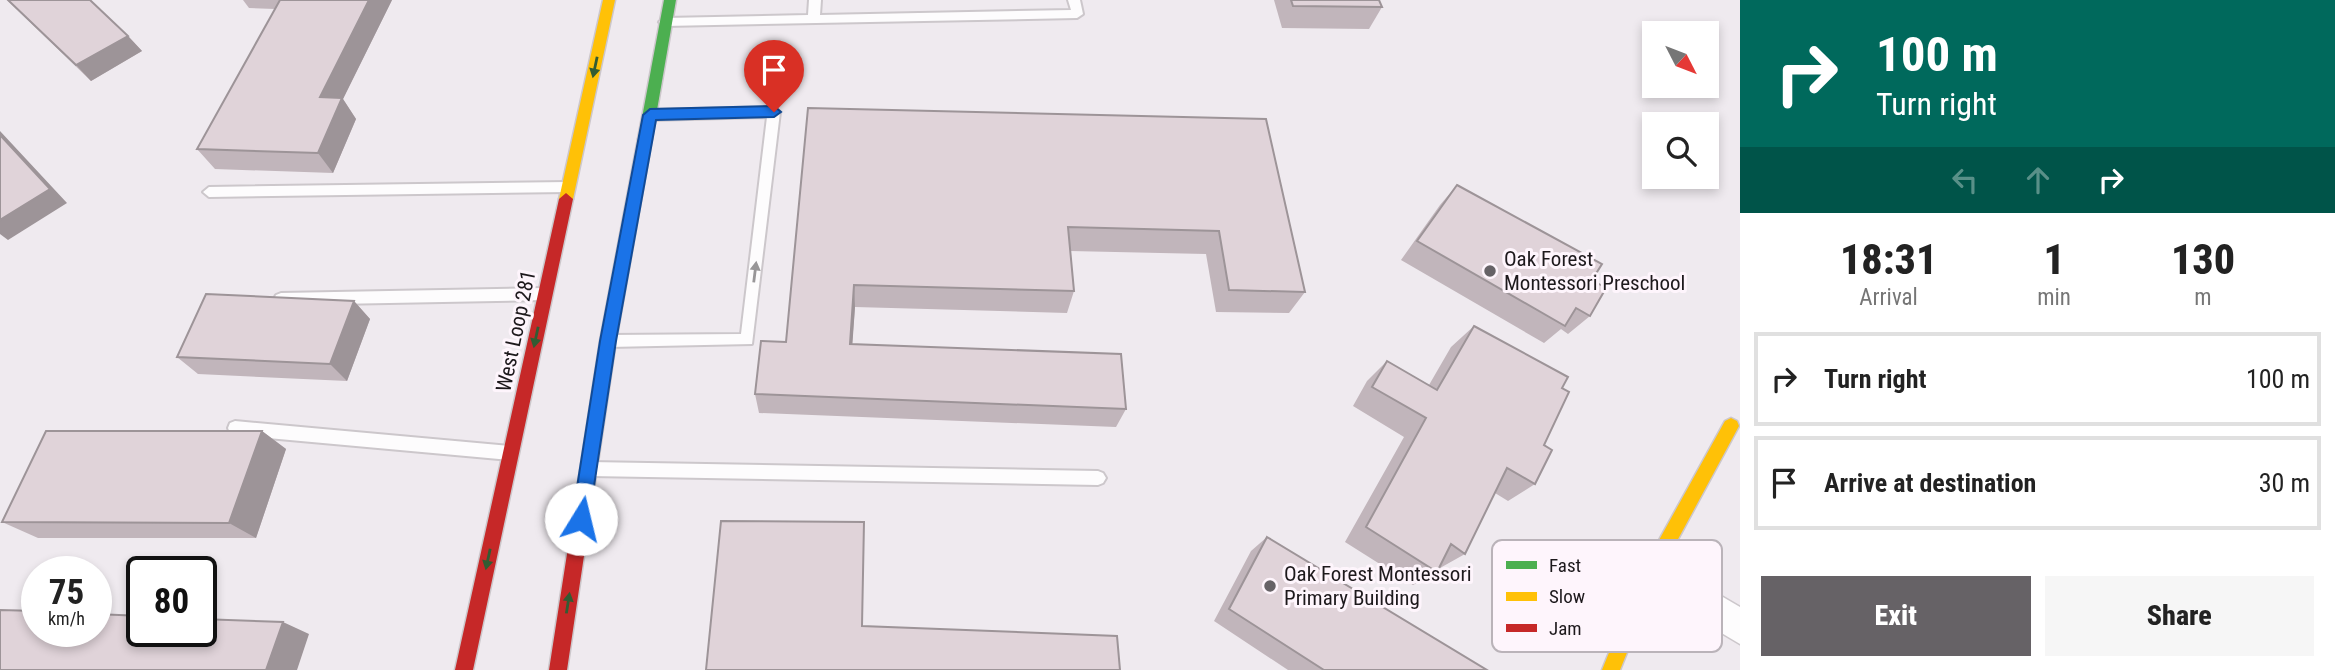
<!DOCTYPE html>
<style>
body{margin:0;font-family:"Roboto Condensed",sans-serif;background:#f6f6f6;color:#222;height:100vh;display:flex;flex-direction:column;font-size:26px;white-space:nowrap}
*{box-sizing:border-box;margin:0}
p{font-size:23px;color:#767676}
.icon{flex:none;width:38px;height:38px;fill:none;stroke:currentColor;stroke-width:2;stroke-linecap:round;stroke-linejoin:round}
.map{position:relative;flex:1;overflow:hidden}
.sheet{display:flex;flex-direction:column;background:#fff;width:595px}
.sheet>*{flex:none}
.banner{background:#00695c;color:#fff;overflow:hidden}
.needle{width:46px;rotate:132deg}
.buttons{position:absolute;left:1642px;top:21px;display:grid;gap:14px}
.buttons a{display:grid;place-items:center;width:77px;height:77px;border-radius:0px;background:#fff;box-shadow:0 4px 10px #0003;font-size:35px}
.speed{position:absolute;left:21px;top:556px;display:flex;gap:14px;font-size:35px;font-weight:700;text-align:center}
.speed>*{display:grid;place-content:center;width:91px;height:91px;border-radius:50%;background:#fff;box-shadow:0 4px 10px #0003;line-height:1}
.speed small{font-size:18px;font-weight:400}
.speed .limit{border:4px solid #111;border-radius:10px;background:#fff;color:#111}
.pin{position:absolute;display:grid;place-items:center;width:60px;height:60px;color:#fff;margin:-72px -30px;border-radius:50% 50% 50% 0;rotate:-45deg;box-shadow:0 0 7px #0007}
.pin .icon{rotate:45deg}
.me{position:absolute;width:77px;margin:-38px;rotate:9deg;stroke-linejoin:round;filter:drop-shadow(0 0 5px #0008)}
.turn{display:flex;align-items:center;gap:24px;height:147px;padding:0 21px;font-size:32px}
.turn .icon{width:91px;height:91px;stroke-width:2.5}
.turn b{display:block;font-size:49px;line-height:60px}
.lanes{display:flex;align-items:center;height:66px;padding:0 21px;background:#0003;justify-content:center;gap:35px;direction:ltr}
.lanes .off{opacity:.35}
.eta{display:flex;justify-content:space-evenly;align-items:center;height:119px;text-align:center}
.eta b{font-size:42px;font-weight:800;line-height:49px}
.cta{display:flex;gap:14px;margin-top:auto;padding:14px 21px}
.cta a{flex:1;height:80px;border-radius:0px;background:#666266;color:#fff;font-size:28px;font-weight:800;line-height:80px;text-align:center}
.cta a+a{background:#f6f6f6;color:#222}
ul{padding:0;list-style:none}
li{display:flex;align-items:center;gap:21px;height:94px;margin:0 14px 10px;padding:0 7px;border:4px solid #e0e0e0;border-radius:0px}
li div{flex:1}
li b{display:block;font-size:26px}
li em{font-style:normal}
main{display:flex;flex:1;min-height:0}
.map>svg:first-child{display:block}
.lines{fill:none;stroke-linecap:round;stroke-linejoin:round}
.lane-casing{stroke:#ccc7cb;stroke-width:4}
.street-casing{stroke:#ccc7cb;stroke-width:3}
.fast-casing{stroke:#ccc7cb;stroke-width:3}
.slow-casing{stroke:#ccc7cb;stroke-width:3}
.jam-casing{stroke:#ccc7cb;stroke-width:3}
.lane{fill:#fdfcfd;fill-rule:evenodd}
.street{fill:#fdfcfd;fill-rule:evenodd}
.fast{fill:#4caf50;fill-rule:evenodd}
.slow{fill:#ffc107;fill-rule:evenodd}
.jam{fill:#c62828;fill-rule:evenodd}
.wall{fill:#c1b5bb}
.shaded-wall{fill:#9d9498}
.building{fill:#e0d3d9;stroke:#9d9498;stroke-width:2}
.oneway{fill:#325c33}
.oneway2{fill:#989698}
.route{fill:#1a73e8;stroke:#114b97;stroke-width:2}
.poi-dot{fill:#666266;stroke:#fef5fc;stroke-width:2.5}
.labels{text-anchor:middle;stroke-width:6;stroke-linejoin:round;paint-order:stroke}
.poi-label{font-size:21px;fill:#1d191c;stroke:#fef5fc;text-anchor:start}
.street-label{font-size:21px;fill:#1d191c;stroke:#fef5fc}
.key{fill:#fef5fc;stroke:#bab3b9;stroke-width:2}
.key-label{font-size:19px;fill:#1d191c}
</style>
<main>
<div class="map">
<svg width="1740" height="670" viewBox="0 0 1740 670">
<rect width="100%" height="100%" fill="#efeaef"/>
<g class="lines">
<defs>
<path id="lane" d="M809 0H821L820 15 1071 10 1068 0H1080L1083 14 1077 18 665 26 659 22 665 18 808 15Z
M774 107 780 112 752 344 609 347 604 345 602 341 604 337 609 335 741 334 767 117 650 120 644 115 650 110Z
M568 182 574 187 568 192 209 197 203 192 209 187Z
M544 288 549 290 551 294 549 298 544 300 281 305 276 303 274 299 276 295 281 293Z
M235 421 510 446 515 448 517 453 515 458 510 460 235 435 230 433 228 428 230 423Z
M590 462 1098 471 1103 473 1106 478 1103 483 1098 485 590 476 585 474 582 469 585 464Z"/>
<path id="street" d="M1651 555 1740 607V644L1639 584 1634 572 1639 560Z"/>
<path id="fast" d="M664 0H676L652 139 645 144 638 139Z"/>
<path id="slow" d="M603 0H615L573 199 566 205 559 199Z
M1731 418 1737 421 1739 426 1656 580 1620 670H1602L1643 569 1725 421Z"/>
<path id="jam" d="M645 134 652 139 616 341 567 670H549L600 341 638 139Z
M566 193 573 199 473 670H455L559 199Z"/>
</defs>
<use href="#lane" class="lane-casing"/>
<use href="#street" class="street-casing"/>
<use href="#fast" class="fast-casing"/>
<use href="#slow" class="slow-casing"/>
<use href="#jam" class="jam-casing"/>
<use href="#lane" class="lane"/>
<use href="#street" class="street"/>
<use href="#fast" class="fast"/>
<use href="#slow" class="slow"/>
<use href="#jam" class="jam"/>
</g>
<path class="wall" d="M7 0H90L128 36 142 51 91 81Z
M243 0H392L343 99 356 119 333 173 215 169 197 149 275 9 249 8Z
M1274 0H1379L1382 7 1369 29 1282 28Z
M808 108 1266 119 1305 292 1289 313 1216 312 1206 254 1070 251 1074 291 1067 313 855 307 852 344 1126 409 1116 427 759 413 755 394 786 342Z
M1457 185 1592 280 1590 316 1568 334 1561 329 1544 343 1401 260 1440 205Z
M354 301 370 319 347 381 198 374 177 357Z
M1474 326 1562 388 1544 445 1535 484 1508 501 1495 493 1465 554 1440 568 1439 567 1437 572 1413 585 1345 542 1404 437 1353 406 1367 381 1387 361 1429 385 1451 347Z
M262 431 286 449 256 538H38L2 522Z
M1267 537 1487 670H1288L1214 621 1251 551Z"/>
<path class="shaded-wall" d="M369 0H392L343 99 356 119 333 173 318 153 320 97Z
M128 36 142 51 91 81 76 65Z
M0 131 67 203 8 240 0 234Z
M854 285 855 307 851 364 850 344Z
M354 301 370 319 347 381 330 364Z
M262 431 286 449 256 538 229 523Z
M283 622 309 634 297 670H266Z"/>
<path class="building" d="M8 0H90L128 36 76 65Z
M280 0H369L320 97 342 98 318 153 197 149Z
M1291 0H1379L1382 7 1293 6Z
M808 108 1266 119 1305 292 1229 290 1219 231 1068 227 1074 291 854 285 850 344 1121 354 1126 409 755 394 761 341 786 342Z
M0 135 50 189 0 220Z
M1457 185 1602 264 1592 280 1606 288 1590 316 1576 308 1565 326 1417 241Z
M206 294 354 301 330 364 177 357Z
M1474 326 1568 377 1562 388 1569 392 1544 445 1552 450 1535 484 1507 468 1465 554 1451 544 1437 572 1366 527 1426 418 1372 387 1387 361 1437 390Z
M46 431H262L229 523 2 522Z
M721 521 864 522 862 626 1117 636 1120 670H706Z
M1267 537 1487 670H1324L1229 609Z
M0 610 37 611V632H96V614L142 616V632H201V619L283 622 266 670H0Z"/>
<defs><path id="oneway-solid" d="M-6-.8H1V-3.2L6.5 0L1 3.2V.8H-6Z" transform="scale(1.75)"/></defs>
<g class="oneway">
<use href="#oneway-solid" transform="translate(595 67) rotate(102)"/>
<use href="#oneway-solid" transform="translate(536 337) rotate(102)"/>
<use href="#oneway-solid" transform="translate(488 559) rotate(102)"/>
<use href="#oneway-solid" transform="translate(568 603) rotate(-81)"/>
</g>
<use class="oneway2" href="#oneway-solid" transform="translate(755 272) rotate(-83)"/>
<path class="route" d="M774 106 781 112 774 117 656 120 616 341 589 519 587 525 581 528 574 525 572 519 600 341 643 115 650 109Z"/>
<g class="poi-dot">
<circle cx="1490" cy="271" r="7"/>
<circle cx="1270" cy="586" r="7"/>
</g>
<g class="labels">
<g class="poi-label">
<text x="1504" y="266">Oak Forest<tspan x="1504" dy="24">Montessori Preschool</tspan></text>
<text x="1284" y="581">Oak Forest Montessori<tspan x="1284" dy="24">Primary Building</tspan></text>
</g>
<g class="street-label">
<text transform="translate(516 331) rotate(-78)" y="7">West Loop 281</text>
</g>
</g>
<rect x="1492" y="540" width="230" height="112" rx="10" class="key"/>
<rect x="1506" y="561" width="31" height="8" fill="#4caf50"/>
<rect x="1506" y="592" width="31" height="9" fill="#ffc107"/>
<rect x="1506" y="624" width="31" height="8" fill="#c62828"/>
<g class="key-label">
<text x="1549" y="572">Fast</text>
<text x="1549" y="603">Slow</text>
<text x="1549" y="635">Jam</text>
</g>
</svg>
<div class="buttons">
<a><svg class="needle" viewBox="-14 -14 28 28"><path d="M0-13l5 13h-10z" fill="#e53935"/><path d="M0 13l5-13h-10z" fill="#767676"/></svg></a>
<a><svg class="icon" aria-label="search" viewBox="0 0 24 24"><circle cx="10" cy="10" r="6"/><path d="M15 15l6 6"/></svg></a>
</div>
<div class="speed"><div>75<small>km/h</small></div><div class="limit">80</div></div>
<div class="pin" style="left:774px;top:112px;background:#d93025"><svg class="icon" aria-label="arrive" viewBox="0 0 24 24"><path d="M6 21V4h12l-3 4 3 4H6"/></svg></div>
<svg class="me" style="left:581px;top:519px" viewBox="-20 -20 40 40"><circle r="19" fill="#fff"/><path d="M0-13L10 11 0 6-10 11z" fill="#1a73e8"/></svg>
</div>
<section class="sheet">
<div class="banner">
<div class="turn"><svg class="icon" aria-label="right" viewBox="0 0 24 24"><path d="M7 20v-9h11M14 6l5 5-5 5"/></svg><div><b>100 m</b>Turn right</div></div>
<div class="lanes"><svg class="icon off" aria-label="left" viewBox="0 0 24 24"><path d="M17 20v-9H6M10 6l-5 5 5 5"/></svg><svg class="icon off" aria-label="ahead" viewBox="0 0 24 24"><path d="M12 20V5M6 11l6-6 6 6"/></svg><svg class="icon" aria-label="right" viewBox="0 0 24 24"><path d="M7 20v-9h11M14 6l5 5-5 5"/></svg></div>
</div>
<div class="eta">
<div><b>18:31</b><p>Arrival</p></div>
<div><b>1</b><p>min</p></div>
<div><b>130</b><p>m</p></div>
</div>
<ul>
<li><svg class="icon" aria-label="right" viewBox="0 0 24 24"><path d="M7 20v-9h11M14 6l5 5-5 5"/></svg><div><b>Turn right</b></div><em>100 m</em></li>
<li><svg class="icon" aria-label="arrive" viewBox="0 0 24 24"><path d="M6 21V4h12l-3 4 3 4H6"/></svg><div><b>Arrive at destination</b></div><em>30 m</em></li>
</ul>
<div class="cta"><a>Exit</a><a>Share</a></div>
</section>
</main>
